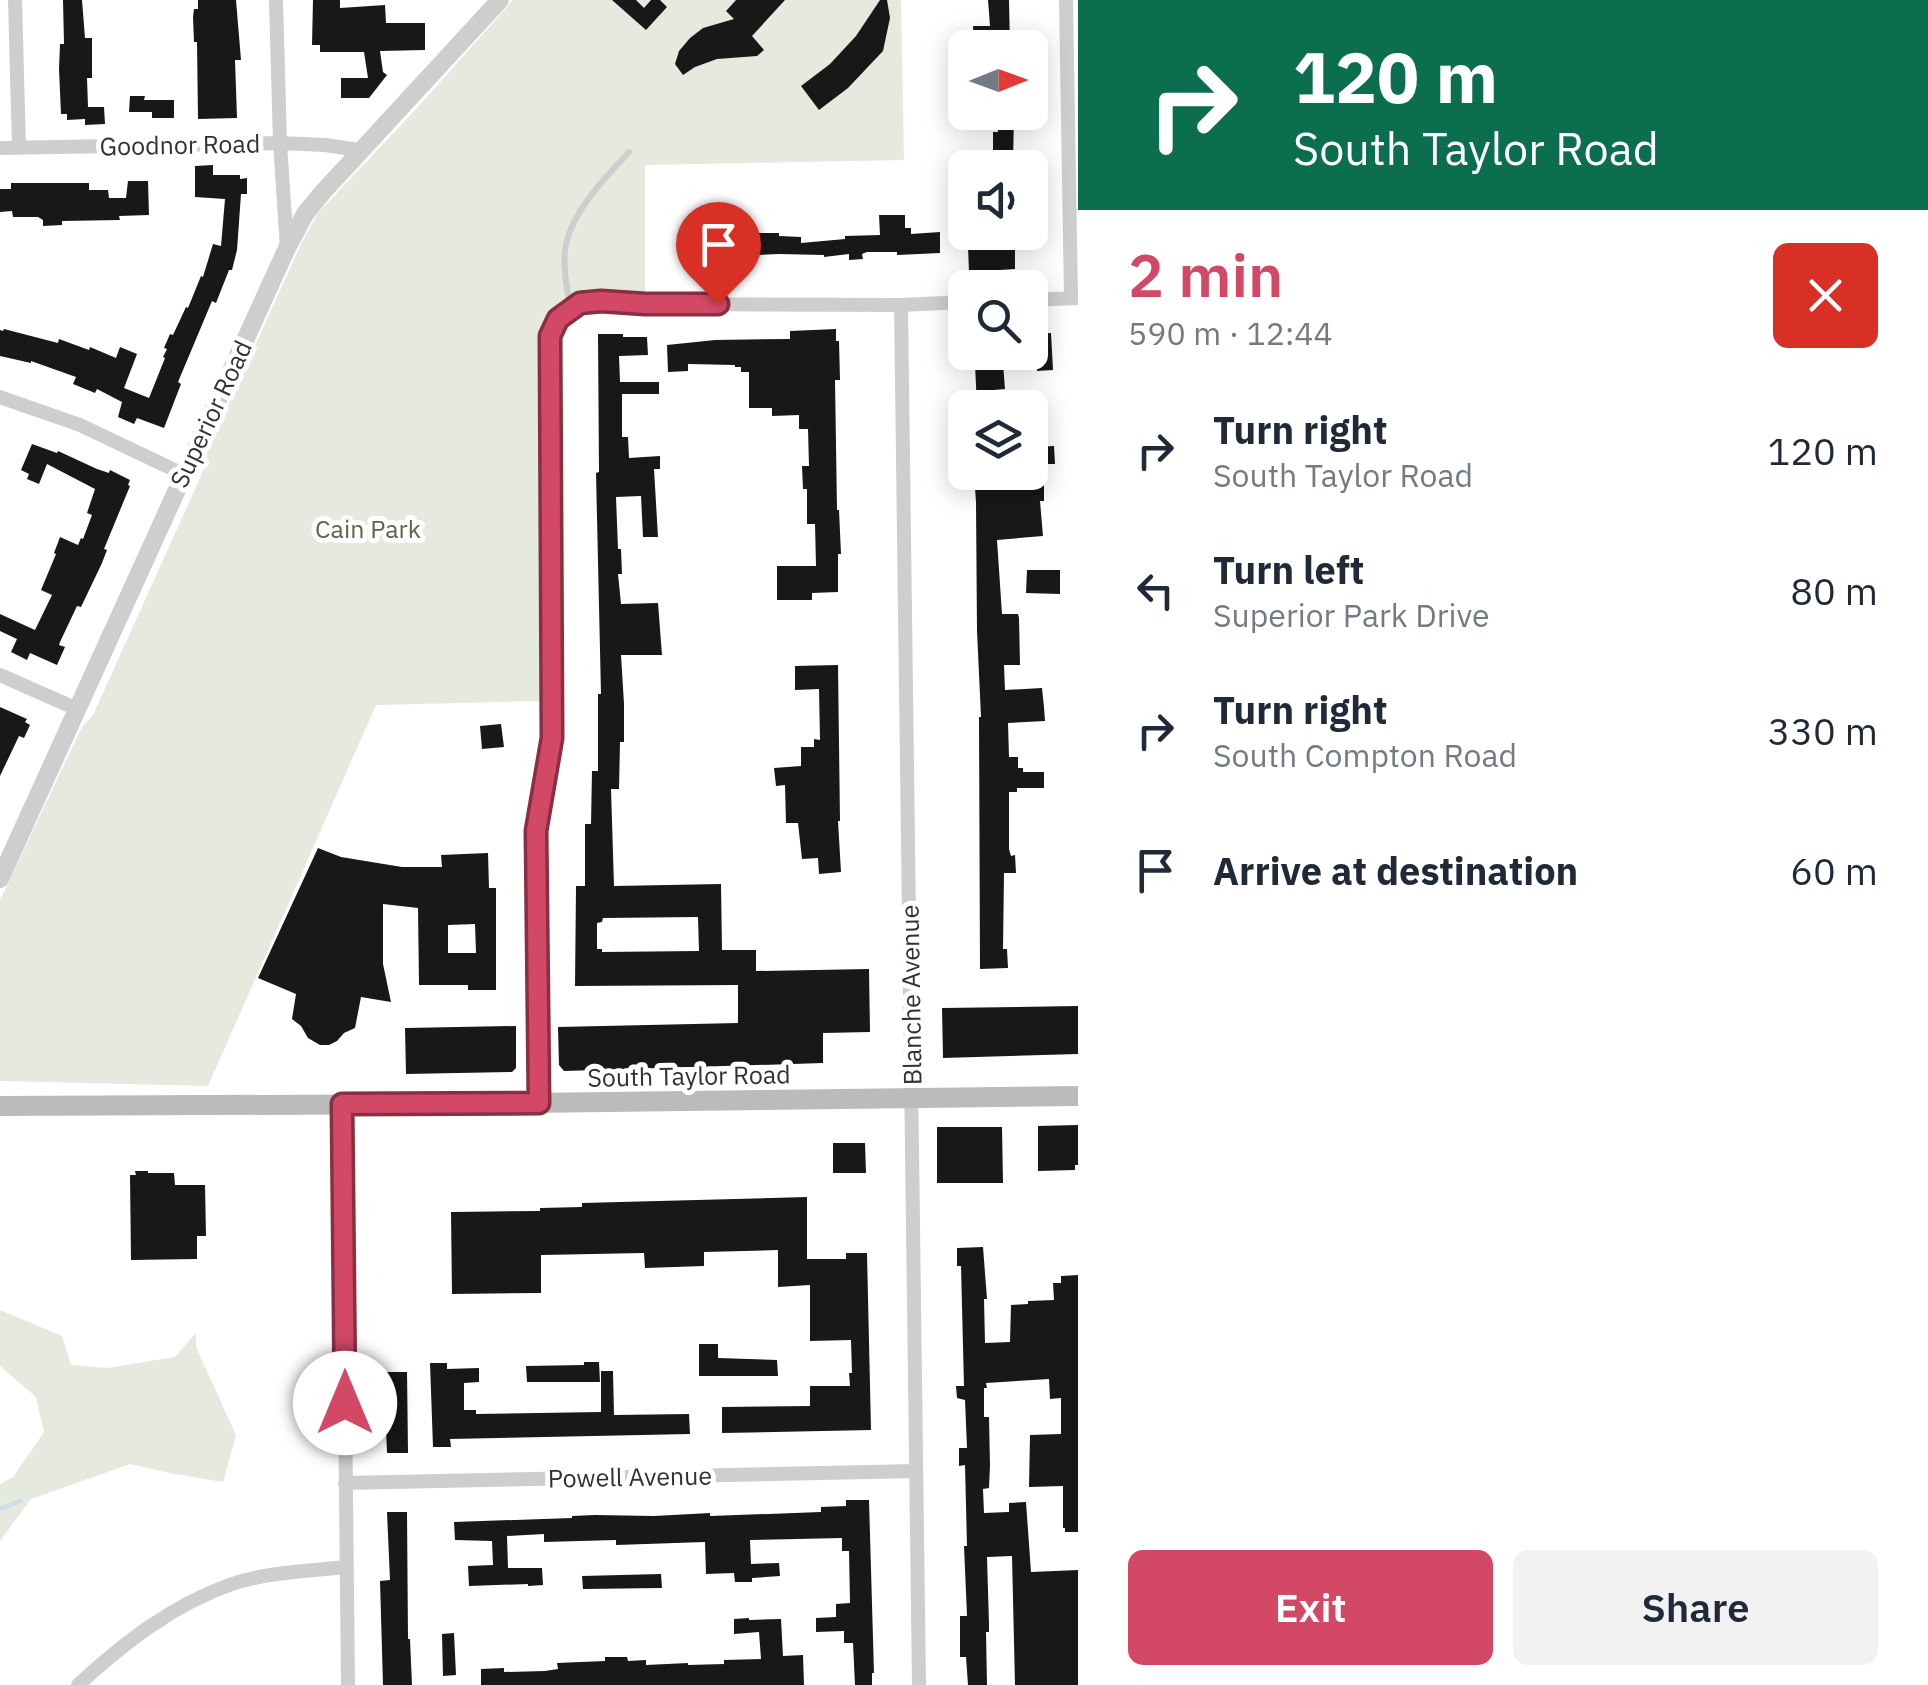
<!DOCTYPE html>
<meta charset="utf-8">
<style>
body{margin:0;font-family:"IBM Plex Sans",sans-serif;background:#f2f2f3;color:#1f2937;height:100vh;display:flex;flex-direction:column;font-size:38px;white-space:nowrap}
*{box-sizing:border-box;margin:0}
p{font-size:32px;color:#747a83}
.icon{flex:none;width:55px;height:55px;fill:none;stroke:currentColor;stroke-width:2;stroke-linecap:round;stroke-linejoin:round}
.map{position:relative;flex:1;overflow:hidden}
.sheet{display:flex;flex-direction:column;background:#fff;width:850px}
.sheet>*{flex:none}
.hud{background:#0b6e4f;color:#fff;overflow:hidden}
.needle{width:65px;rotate:89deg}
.controls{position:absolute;left:948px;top:30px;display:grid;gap:20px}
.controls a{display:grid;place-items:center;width:100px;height:100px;border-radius:15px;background:#fff;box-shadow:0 5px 25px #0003;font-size:50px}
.pin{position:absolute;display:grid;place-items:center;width:85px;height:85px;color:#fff;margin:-102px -42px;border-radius:50% 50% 50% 0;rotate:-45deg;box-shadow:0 0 10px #0007}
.pin .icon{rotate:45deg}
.me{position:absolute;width:110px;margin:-55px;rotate:0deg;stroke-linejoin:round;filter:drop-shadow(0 0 8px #0008)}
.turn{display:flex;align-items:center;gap:35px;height:210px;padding:0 50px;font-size:45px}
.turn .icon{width:130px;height:130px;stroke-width:2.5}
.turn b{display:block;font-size:70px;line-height:85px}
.round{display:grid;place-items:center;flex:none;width:105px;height:105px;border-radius:15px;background:#f2f2f3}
.summary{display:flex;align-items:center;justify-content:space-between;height:170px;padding:0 50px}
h1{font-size:60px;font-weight:600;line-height:75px;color:#d34865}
.primary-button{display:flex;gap:20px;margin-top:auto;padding:20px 50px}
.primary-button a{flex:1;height:115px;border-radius:15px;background:#d34865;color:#fff;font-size:40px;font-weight:600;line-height:115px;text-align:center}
.primary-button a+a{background:#f2f2f3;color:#1f2937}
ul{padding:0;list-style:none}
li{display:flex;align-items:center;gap:30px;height:140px;padding:0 50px}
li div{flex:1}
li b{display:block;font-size:38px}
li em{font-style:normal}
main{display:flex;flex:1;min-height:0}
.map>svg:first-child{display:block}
.green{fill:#e5e9de}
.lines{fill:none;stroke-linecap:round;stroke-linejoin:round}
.stream{stroke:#cce1e7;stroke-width:5}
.building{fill:#181818;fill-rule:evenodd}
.service{stroke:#cecece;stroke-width:6}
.minor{stroke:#cecece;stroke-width:14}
.tertiary{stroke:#cecece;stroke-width:18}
.secondary{stroke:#bbb;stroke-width:20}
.route-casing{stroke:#892f42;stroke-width:25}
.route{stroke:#d34865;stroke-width:18}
.labels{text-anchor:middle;stroke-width:10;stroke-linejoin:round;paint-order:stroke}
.street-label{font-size:25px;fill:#313131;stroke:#fff}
.park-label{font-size:25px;fill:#596842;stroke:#fff}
</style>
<main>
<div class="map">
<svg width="1078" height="1685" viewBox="0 0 1078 1685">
<rect width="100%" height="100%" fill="#fff"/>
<path class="green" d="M513 0H901L904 160 645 165V293C585 291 555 278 539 348L544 701 376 705 208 1086 0 1081V900L82 727 93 715 196 487 206 463 207 451 302 242 318 213 417 108Z
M0 1310 62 1336 71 1365 107 1368 175 1357 196 1333V1347L236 1435 223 1482 169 1473 130 1464 31 1499 0 1541V1484L13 1477 44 1432 36 1397 0 1366Z"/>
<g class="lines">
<path class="stream" d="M0 1509 20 1501"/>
</g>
<path class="building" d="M63 0H82L85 38H92V78H87L88 107H104L105 124 85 125V119L67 120V114H61L59 69 60 44H64Z
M198 0H236L241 60H235L237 118 198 119 197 42H194L193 17 194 9H198Z
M313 0H340V8L385 5 386 23H425V50L380 51 383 72 387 75 369 98H341V78H368L364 52H320V45H312Z
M612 0H636L644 8 651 0H660L667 7 646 30Z
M736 0H785L752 36 764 50 757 56 717 59 695 67 683 75 675 64 679 51 690 38 703 28 734 19 726 11Z
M880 0H887L890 18 883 51 848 88 819 110 801 86 830 64 856 36Z
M988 0H1009L1010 48H974L973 26H990Z
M130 96H145L144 100H174V118H152V112H129Z
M997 112H1014L1013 168H993V132H998Z
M213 165V175H240V179L247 178V194H241L237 250 232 270H229L216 303 212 301 178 382 181 384 164 428 137 418 134 424 118 417 122 402 97 389 95 393 73 384 76 377 31 361V363L0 356V330L3 331 4 329 58 343 59 339 89 350 90 347 116 358 120 347 137 354 124 388 149 398 165 358 163 357 167 349 164 348 170 334 173 335 186 307 188 308 201 276 203 277 213 244 221 246 225 199 195 197V166Z
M128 181H148L149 215 119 216 120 220 62 221V225L43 226V220L38 217H13L12 211 0 212V189H11V183H89V190H108L109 198H126Z
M879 215H905V228H911V234L940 232V253L897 255V252H867L862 254 863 259 849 260V254L824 257V255L779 254 712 257V248H697L698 226H741V233H779V236L801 237V243L845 239V236L880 235Z
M1015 240V269L969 272 968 246H980V241Z
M836 329V341H839L840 380H835L837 510H839L841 554H838V592L812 593V600H777V566H816L815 524H807V489H803L802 466H809L808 429H799V415L772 416V408H749V372H741V367H735V365L688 364V371L668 372 667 345 715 340 790 339V331Z
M1051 333 1053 370 1037 371 1036 356H1030V334Z
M598 334H623V337H647L648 355 619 356 620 382H659V394H622V437H628L629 458 660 456V469H654L658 537H643L641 496 616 497 618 549H621L622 574H618L621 604 658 603 662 655H621L624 704V742H620L619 789H611L614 886 721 884 722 950H756V971L869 969 870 1032 823 1033V1063L564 1071 559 1065 558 1027 738 1023V985L575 986 576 886H585V824H591L592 771H598V694H601L596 473 599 472ZM698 917 699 951 602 952V949H597V923L602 922 603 918Z
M1003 363 1005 389 994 390V408H977L975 364Z
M32 444 57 453 58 451 97 469 109 473 110 470 130 480 128 485 130 486 104 549 107 550 102 563 81 607 77 606 60 642 59 645 65 647 57 665 30 653 27 660 11 652 17 639 0 631V614L35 630 52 595 41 590 56 554 54 553 60 537 78 545 81 538 83 539 92 515 87 513 95 489 47 464 39 484 27 479 29 474 21 470Z
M1054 446 1055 464H1044V501H1040L1043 536 997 540 1002 614H1018L1019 618 1020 665H1004L1005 690 1042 688 1044 707 1045 721 1008 723 1009 757H1018V768H1023V772H1044V788H1017V792H1009V849L1011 856 1015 855 1016 873H1004L1003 949H1007L1008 968 980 969 979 717H981L977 631 976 502 974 473 1030 472V447Z
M1027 570H1060V594L1026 593Z
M838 665 840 821H838L841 872 819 874 818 858 802 859 798 823H786L785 785 776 786 774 768 801 766V747H814V739L820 740 819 689 795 690V666Z
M0 707 27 719 25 722 30 725 24 738 19 736 0 776Z
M501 724 504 747 482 749 480 726Z
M318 848 341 857 402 867H442L441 855 488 853 489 888H496V990H468V985H419L418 908 383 904V964L391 1002 361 997 355 1028 344 1033 337 1041 329 1045H320L308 1038 301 1026 292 1019 296 994 258 978ZM475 924 476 953H448V925Z
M1078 1006V1054L943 1058 942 1008Z
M516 1026V1068L512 1072 406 1074 405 1028Z
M1078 1125V1165H1075V1170L1038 1171V1126Z
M937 1127H1002L1003 1183H937Z
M833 1143H865L866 1173H833Z
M135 1171H148V1173H174L175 1185H205L206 1236H197V1259L131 1260 130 1175H136Z
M807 1197V1259H846V1253H867L871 1430 722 1433V1407L810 1406V1386H850L849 1373H852L851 1340 810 1341V1285L778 1287V1250L704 1252V1266L645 1268 644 1253 541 1255V1293L452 1294 451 1212 540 1211V1208L582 1207V1203Z
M983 1247 987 1299H984L985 1343 1010 1342 1011 1305 1028 1304V1301L1054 1300 1053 1283H1061V1276L1078 1275V1532H1065V1528H1063V1486L1029 1487 1030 1435 1061 1434V1398L1050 1399 1049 1379 986 1383 987 1388H984V1417H989L990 1465 989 1488 983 1489 984 1513 1009 1512V1503L1026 1502 1031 1572 1078 1570V1685H1015L1012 1556 987 1557 989 1624V1632H986L987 1685H968L966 1657H960V1616H967L964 1546H967L965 1465 959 1466V1448H967L965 1400 957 1398 956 1386H964L961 1266H957V1248Z
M699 1344H718V1358L777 1360 778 1376H699Z
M584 1362H599L600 1382H527L526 1366 584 1365Z
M430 1363H447V1369L479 1368V1382L464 1383V1410H476V1414L601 1412V1371H613L614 1415 689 1414 690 1434 450 1439 451 1447H433Z
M386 1372H407L408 1453H387L385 1405H387Z
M846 1500H869L874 1673H872V1685H855L853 1643H844V1631L816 1632V1618L836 1617V1604L850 1603 849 1551H842V1538L750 1540 751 1564 779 1563 780 1576 752 1578V1582H735L734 1573 706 1574 705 1542 616 1545V1540L544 1542V1534L507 1536 508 1568H542L543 1585 528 1586V1584L469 1586 468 1566 493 1565 492 1541 455 1540 454 1522 572 1518V1516L595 1515 654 1516 710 1513V1516L821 1512V1507L846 1506Z
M387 1512H407L408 1639H410L412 1685H383L380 1581 390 1580Z
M661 1574 662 1588 583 1589 582 1576Z
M749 1618V1620L781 1619 783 1656 803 1655 804 1685H481V1669L504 1668V1672L545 1671 558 1669 557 1663 605 1661V1657H627L628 1661 646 1660V1665L688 1663V1665L724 1664V1660L761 1659 759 1632 734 1634V1619Z
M454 1633 456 1675 443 1676 442 1634Z"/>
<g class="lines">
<path class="service" d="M570 308C567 287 562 265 566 244 574 209 605 178 629 152"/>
<path class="minor" d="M15 0 19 148
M276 0 280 143 287 248
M1066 0 1071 298
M0 148 280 143 325 145 359 150
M1030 300 1078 298
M901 305 919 1685
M0 397 80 425 183 474
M0 675 77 709
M539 1103 536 831 552 738 549 347 550 336 557 319 579 303 590 301 645 304 901 305 965 302
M342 1105 348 1685
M345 1483 916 1471
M78 1685C124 1643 172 1605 232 1584 267 1572 309 1571 346 1567"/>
<path class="tertiary" d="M0 879 287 248 305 214 322 193 500 0"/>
<path class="secondary" d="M0 1106 455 1104 1078 1096"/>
</g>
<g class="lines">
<defs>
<path id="route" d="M345 1403 342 1104 539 1103 536 831 552 738 550 336 558 319 580 303 601 301 645 304H718"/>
</defs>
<use href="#route" class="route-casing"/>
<use href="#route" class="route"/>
</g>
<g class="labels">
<g class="street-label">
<text transform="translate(180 145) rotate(-1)" y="9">Goodnor Road</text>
<text transform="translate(211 414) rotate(-65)" y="9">Superior Road</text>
<text transform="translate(911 995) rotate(-91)" y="9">Blanche Avenue</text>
<text transform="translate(689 1076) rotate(-1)" y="9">South Taylor Road</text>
<text transform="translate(630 1477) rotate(-1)" y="9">Powell Avenue</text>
</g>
<g class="park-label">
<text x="368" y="538">Cain Park</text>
</g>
</g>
</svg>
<div class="controls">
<a><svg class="needle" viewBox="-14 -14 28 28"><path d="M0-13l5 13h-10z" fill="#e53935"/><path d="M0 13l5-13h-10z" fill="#747a83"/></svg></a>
<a><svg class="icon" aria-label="sound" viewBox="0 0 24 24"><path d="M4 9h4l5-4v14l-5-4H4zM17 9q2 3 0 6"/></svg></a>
<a><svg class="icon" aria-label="search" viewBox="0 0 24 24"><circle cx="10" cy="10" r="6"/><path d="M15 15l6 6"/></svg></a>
<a><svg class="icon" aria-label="layers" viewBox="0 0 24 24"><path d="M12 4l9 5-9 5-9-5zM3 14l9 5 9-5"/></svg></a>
</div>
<div class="pin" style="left:718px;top:304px;background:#d93025"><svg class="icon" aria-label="arrive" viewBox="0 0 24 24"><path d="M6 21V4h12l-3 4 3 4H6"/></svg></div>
<svg class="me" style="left:345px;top:1403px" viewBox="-20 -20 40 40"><circle r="19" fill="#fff"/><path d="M0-13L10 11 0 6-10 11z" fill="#d34865"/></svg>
</div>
<section class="sheet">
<div class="hud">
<div class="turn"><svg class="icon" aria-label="right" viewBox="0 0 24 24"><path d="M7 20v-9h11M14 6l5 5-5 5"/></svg><div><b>120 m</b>South Taylor Road</div></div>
</div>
<div class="summary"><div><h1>2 min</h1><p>590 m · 12:44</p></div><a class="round" style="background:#d93025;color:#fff"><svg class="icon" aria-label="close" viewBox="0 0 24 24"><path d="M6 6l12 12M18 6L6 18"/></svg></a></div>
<ul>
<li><svg class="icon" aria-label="right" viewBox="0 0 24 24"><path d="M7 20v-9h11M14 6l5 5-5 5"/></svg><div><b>Turn right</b><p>South Taylor Road</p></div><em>120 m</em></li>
<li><svg class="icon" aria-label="left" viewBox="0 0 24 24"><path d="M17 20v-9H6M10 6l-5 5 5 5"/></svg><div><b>Turn left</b><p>Superior Park Drive</p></div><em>80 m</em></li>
<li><svg class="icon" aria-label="right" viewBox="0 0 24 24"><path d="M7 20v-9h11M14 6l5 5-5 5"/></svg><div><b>Turn right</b><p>South Compton Road</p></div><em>330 m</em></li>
<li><svg class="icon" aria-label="arrive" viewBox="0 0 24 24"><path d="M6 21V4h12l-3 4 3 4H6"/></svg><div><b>Arrive at destination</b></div><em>60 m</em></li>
</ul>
<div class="primary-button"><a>Exit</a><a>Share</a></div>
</section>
</main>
